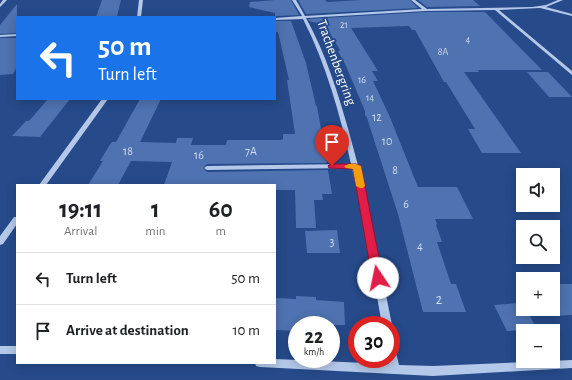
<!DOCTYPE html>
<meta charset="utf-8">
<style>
body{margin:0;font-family:"Alegreya Sans",sans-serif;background:#f6f6f6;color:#202124;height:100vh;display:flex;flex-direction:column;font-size:15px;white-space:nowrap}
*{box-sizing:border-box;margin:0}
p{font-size:13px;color:#757577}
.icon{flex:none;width:22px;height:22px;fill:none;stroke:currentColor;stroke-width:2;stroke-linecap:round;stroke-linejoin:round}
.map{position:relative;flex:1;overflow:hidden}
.details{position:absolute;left:16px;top:184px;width:260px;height:180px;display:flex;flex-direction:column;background:#fff;border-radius:0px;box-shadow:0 2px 10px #0003}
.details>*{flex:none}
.hud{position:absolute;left:16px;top:16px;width:260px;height:84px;border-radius:0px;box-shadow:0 2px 10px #0003;background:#1a73e8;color:#fff;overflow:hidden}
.controls{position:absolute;left:516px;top:168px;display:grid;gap:8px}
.controls a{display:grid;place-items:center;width:44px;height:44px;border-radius:0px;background:#fff;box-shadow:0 2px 10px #0003;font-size:20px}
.speed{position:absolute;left:288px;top:316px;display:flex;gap:8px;font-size:20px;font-weight:700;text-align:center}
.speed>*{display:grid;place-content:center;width:52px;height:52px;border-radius:50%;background:#fff;box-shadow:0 2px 10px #0003;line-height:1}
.speed small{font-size:10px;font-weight:400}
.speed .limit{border:6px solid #d22;background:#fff;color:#111}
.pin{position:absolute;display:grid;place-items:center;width:34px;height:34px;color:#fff;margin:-41px -17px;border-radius:50% 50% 50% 0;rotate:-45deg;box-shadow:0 0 4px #0007}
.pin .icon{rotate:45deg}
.me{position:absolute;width:44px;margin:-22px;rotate:349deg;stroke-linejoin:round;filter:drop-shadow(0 0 3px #0008)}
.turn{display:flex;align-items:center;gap:14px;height:84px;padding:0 16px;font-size:18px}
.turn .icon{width:52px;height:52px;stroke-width:2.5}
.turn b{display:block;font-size:28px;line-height:34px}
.eta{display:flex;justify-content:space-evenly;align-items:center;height:68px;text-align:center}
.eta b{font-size:24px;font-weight:700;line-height:28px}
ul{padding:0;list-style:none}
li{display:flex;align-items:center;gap:12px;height:52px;padding:0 16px;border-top:1px solid #e0e0e0}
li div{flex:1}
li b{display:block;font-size:15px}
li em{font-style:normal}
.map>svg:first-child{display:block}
.building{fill:#4f73b1}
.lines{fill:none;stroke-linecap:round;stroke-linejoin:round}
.minor{fill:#b4c8e9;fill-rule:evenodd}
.route{fill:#e11d48;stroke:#92132f}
.slow{fill:#f59e0b}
.labels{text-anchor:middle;stroke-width:4;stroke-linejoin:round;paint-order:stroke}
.far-number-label{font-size:10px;fill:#d3dcec}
.number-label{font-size:12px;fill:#d3dcec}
.street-label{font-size:14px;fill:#fff;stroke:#264a8a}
.near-number-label{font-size:14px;fill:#d3dcec}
</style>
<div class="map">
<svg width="572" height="380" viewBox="0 0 572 380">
<rect width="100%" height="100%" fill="#264a8a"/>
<path class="building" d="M102 0H121L117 16 96 17Z
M275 0H291L299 15 275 16V13L249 7 250 2Z
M298 0H325L327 2 362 0H410L418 8 306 14Z
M418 0H473L480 6 427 7Z
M17 4V33L0 34V25Z
M426 12H485L542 70H478L479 72H464L521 153H482L468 129H475L446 82H444L415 30H412L409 26 351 28 378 71H372L378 81H373L389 115 418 187H457L473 219H435L437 224 436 225 442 242H437L451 284H456L466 312H423L398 214 367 118 365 115V111L346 66 338 51 340 50 325 25 309 21 308 19Z
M275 21H291L306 63 316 106H317L327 163 207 164 203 168 207 172 328 170 332 194H322L323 200H314L316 228H296L295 190H275V185H164L172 162 131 161 118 185H88L103 161H100L109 146 112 142H116L140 99H161L140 142 176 143 177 138H193L191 145H226L227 140H281L283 139V134H295L287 80H289L278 32H275Z
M0 38H17V66L13 74 0 75Z
M527 72H548L572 97H549Z
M48 99H70L40 137 12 136 26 121H29Z
M337 230 340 253H307L305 231Z
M553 284H572V315L553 316Z
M296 296 316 297V300L344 302 345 325H297V331L275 330V298L296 299Z
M518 303H523V309H526L537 329 507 331 494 305Z"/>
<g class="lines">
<path class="minor" d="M3 0H7L0 7V4Z
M139 0H143L141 17H137Z
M292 0H296L305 16 422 9 411 0H415L427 9 532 7 546 5 558 0H563L546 7 572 14V16L540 8 499 10 572 71V75L495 10 426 11 306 18C326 54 338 93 349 132 367 195 379 260 392 325L391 326V325H382L364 223 352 168 207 170 204 168 207 166 351 164C340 114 326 64 303 19L275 20V18L302 16Z
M17 34V36L0 37V35Z
M102 99H108L46 185H39Z
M14 217H17V224L3 244 0 245V236Z
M391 343 394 344 399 365 433 366 572 360V368L433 376 260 367 256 366 255 363H275V359L389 364 388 359H391Z
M0 346H17V354H0Z"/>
</g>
<path class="route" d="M332 164H356L361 166 383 278 382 281 378 282 374 281 372 278 353 169 329 168 328 166 329 165Z"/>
<path class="slow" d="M349 164H356L361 166 365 186 363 188H360L356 186 353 169 346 168 344 166Z"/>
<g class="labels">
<g class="far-number-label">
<text x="344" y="28">21</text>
<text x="468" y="43">4</text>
<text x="443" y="55">8A</text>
<text x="362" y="83">16</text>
<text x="370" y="101">14</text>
</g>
<g class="number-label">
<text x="377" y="121">12</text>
<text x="387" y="145">10</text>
<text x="128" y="155">18</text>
<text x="251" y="155">7A</text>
<text x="199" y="159">16</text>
<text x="395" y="174">8</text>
<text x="406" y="208">6</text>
<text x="332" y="246">3</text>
<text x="420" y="250">4</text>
</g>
<g class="street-label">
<text transform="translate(337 62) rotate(70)" y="5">Trachenbergring</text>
</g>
<g class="near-number-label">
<text x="439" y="304">2</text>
</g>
</g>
</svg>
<div class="controls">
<a><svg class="icon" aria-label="sound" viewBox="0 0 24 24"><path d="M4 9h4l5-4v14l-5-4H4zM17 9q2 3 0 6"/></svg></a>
<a><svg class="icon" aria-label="search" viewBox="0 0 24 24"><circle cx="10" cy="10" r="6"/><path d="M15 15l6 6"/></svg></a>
<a>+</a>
<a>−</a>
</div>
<div class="speed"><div>22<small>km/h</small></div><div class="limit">30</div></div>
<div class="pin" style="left:332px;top:166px;background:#d93025"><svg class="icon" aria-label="arrive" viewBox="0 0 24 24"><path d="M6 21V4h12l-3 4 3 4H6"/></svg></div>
<svg class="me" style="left:378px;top:278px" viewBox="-20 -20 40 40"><circle r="19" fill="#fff"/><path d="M0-13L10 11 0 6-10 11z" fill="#e11d48"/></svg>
<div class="hud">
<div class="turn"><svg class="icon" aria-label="left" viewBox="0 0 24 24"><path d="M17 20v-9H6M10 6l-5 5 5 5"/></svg><div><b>50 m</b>Turn left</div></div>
</div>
<section class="details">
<div class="eta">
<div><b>19:11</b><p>Arrival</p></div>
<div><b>1</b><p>min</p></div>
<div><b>60</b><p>m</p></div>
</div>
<ul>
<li><svg class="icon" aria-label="left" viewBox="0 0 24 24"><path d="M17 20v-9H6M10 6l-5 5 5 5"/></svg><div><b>Turn left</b></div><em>50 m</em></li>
<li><svg class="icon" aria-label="arrive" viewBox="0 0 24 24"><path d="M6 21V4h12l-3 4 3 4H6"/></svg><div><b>Arrive at destination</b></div><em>10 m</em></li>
</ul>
</section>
</div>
